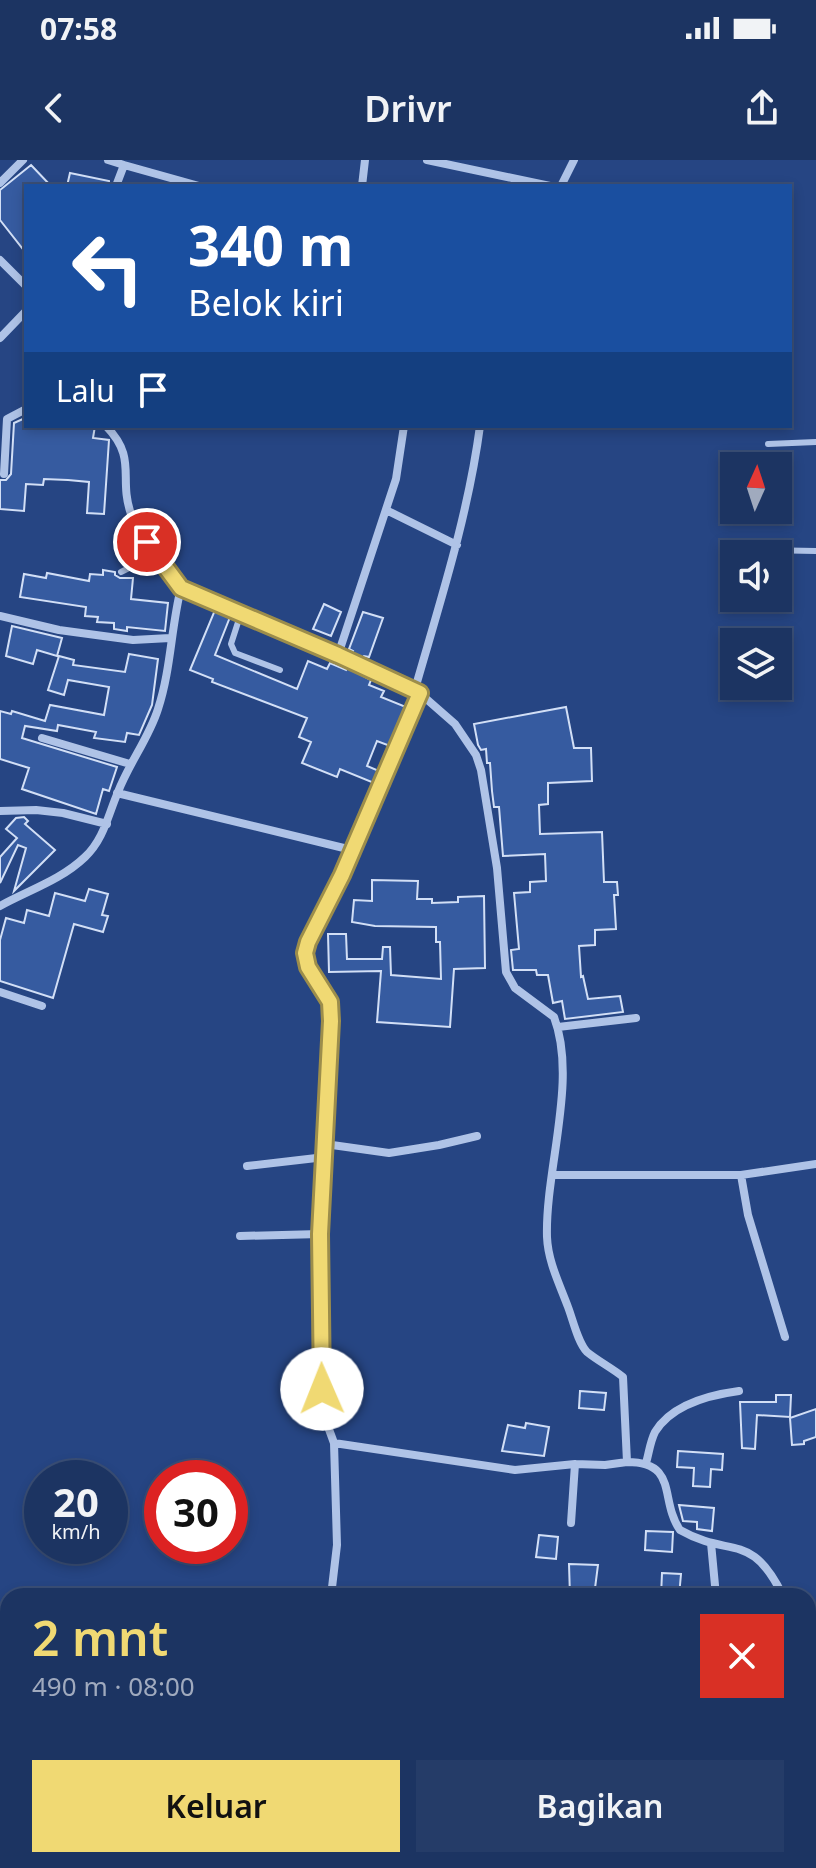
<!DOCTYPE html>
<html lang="id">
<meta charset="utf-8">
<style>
body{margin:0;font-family:"Noto Sans",sans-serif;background:#253c68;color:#f1f3f6;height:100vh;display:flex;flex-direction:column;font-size:30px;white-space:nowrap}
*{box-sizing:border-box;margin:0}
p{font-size:26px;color:#a0aabe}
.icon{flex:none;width:44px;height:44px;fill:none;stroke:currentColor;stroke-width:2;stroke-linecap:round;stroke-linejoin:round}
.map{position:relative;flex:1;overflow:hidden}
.details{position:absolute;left:0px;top:1428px;width:816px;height:280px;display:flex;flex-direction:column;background:#1c3462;border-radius:24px 24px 0 0;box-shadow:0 4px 12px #0003,0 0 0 2px #3a4f77}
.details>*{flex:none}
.top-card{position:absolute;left:24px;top:24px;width:768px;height:244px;border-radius:0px;box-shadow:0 4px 12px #0003,0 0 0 2px #3a4f77;background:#1a4fa0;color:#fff;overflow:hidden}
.needle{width:52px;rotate:3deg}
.tools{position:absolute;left:720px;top:292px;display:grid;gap:16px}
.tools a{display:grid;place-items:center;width:72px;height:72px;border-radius:0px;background:#1c3462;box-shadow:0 4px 12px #0003,0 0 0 2px #3a4f77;font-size:40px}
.speed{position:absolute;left:24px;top:1300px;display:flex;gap:16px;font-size:40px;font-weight:700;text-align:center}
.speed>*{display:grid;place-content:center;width:104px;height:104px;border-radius:50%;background:#1c3462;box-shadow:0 4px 12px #0003,0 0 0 2px #3a4f77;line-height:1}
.speed small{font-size:20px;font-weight:400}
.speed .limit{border:12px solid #d22;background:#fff;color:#111}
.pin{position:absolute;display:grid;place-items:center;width:68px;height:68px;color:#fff;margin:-34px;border:4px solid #fff;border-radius:50%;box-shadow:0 2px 8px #0007}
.me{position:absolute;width:88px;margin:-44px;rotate:359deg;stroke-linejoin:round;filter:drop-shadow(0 0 6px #0008)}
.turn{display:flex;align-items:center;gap:28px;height:168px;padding:0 32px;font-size:36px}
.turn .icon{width:104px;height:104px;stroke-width:2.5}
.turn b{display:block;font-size:56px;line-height:68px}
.then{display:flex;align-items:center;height:76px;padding:0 32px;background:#0003;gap:16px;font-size:30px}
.round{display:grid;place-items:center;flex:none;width:84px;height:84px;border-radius:0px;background:#253c68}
.headline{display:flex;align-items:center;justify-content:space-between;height:136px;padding:0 32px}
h1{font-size:48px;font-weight:600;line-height:60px;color:#f0d973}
.button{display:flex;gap:16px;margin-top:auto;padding:16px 32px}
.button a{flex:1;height:92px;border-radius:0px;background:#f0d973;color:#111;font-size:32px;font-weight:600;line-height:92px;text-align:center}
.button a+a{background:#253c68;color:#f1f3f6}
.status{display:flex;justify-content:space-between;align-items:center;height:56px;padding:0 40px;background:#1c3462;direction:ltr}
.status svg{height:22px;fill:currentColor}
header{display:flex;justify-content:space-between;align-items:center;height:104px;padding:0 32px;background:#1c3462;font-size:36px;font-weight:600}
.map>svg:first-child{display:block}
.building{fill:#365ba0;stroke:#d2dff6;stroke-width:2}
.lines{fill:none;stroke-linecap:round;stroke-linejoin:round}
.service{stroke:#afc3e7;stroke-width:6}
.minor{stroke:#afc3e7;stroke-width:8}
.route-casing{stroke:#9c8d4b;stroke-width:20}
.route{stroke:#f0d973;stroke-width:14}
</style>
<div class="status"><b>07:58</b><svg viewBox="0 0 49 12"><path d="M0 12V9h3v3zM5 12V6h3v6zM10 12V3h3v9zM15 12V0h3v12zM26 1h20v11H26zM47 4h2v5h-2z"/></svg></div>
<header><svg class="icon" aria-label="back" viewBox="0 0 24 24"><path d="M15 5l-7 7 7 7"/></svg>Drivr<svg class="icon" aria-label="share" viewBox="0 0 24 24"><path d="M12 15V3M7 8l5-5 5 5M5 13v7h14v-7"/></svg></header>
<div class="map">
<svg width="816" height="1708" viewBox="0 0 816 1708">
<rect width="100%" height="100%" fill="#264583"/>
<path class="building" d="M31 5 51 26H26V93L0 60V30Z
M70 13 109 21V26H67Z
M25 258 26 266H95L93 278 109 280 104 354 87 353 89 322 68 320 44 319 43 325 26 324 24 351 0 349V320H6L11 314 14 263Z
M103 410 115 412V415L120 418H133L131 439 168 443 165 471 127 467V471L114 469V463L97 462 98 457 85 456 86 447 20 437 24 414 46 418 47 413 89 421 90 414 103 415Z
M324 444 341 452 331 476 313 469Z
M215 450 230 457 215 495 297 529 308 501 327 509 330 503 346 510 347 507 371 520 369 525 384 531 381 537 406 547 390 586 377 581 367 606 379 611 374 623 340 609 337 617 302 603 311 582 299 577 307 558 212 522 213 519 190 510Z
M363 452 383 458 369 497 364 496 362 499 352 494 353 491 349 489Z
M12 466 62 478 57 496 37 490 33 504 6 496Z
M129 494 158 499 152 545 139 575 127 573 125 582 94 578 96 572 58 565 57 571 25 566 22 578 117 607 109 631 103 629 96 654 22 629 29 608 0 599V551L11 554 12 551 45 561 50 545 104 555 109 527 68 520 64 535 48 530 59 496 74 500 73 505 125 512Z
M566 547 574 588H591L592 621 548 623V644L539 645 540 674 602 672 604 722H617L618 735H614L616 769 595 770V785L579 786 581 817 583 816 588 839 620 836 623 852 565 859 562 841 553 843 548 815H537L536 810H513L511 790 519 789 514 733 530 732V722L546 721 545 694 503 696 499 647H494L492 631 490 603H487L486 589 481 590 478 585 474 564Z
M24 657 28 661 25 664 55 690 14 731 26 688 18 685 0 723V697L17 678 6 669 16 658Z
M372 720 418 721 417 739H432V743L458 742V737L484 736 485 808 454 809 450 867 377 862 381 811 329 812 328 774H346L347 799H382L383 787H390L391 815 441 819 440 782H436V767L375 766 352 762 354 740 372 741Z
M89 729 108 734 102 755 108 756 103 772 74 764 53 838 0 821V780L6 758 24 763 27 750 49 756 55 733 85 741Z
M580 1231 606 1233 604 1250 579 1248Z
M776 1235H791L790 1257 757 1255 755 1289 742 1288 740 1242H776Z
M816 1249V1277L804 1281V1284L792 1285 790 1258Z
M526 1263 549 1267 544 1296 502 1291 508 1265 525 1268Z
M678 1291 723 1294 722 1310 711 1309 710 1327 693 1326 694 1308 677 1307Z
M679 1345 714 1348 712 1371 697 1369V1362L683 1361Z
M646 1371 673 1372 672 1392 645 1390Z
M539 1375 558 1377 556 1399 536 1397Z
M569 1404 598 1405 594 1436H570Z
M662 1413 681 1414 679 1436H661Z"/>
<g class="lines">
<path class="service" d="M768 284 816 282
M759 390 816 391
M121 412 157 394
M241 453 231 484 235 493 280 510"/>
<path class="minor" d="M108 0 124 5 116 26
M427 0 550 26
M124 5 199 26
M0 23 23 0
M362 26 365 0
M561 26 574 0
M0 100 26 126
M0 178 26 151
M4 314 7 259 26 249
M386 350 457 385
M181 428 415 529 455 564 476 595 481 610 497 708 506 812 515 828 554 857C578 920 545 1010 547 1077 548 1102 560 1125 568 1147 573 1160 578 1183 587 1192 598 1201 612 1208 623 1217L627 1302 605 1305 575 1304 515 1310 334 1283
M0 456 59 470 133 480 170 478
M338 495 396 319 404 266
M415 529C440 442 468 356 480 266
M42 578 130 604
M117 633 352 690
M0 651 36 650 63 653 107 664
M0 746C29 730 61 720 85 697 104 679 108 655 118 632 129 603 149 578 158 549 171 510 171 467 181 428 165 405 140 381 131 354 118 317 138 299 106 266
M0 832 42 846
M558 867 636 858
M325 984 389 993 439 985 477 976
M247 1006 325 997
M552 1015H741L816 1004
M741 1015 748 1055 785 1177
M240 1076 320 1074
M627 1302C679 1302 659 1340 680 1370 731 1399 751 1370 783 1436
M646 1303C649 1293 650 1282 655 1272 672 1244 709 1235 739 1231
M571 1363 575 1304
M711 1383 716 1436
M331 1436 337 1385 334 1283 323 1253 320 1074 331 861 330 842 308 807 305 793 308 782 342 715 420 533
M808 1490 816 1505
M299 1708 301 1700
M663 1708 665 1700
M748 1708 751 1700"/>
</g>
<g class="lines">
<defs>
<path id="route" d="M147 382 181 428 338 495 420 533 342 715 308 782 305 793 308 807 330 842 331 861 320 1074 322 1229"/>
</defs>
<use href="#route" class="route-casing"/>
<use href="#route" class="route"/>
</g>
</svg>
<div class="tools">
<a><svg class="needle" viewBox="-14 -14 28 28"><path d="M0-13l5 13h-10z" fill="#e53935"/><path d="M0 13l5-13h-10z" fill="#a0aabe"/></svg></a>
<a><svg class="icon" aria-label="sound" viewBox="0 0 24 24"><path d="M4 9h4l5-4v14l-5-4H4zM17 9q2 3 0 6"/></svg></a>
<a><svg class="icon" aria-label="layers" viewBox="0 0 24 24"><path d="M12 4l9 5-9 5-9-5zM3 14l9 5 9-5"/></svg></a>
</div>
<div class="speed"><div>20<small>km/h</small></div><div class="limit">30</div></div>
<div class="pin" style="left:147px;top:382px;background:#d93025"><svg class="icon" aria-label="arrive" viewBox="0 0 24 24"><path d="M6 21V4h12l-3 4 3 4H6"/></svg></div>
<svg class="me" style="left:322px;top:1229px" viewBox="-20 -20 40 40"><circle r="19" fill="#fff"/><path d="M0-13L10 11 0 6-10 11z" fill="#f0d973"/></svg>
<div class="top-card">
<div class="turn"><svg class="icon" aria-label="left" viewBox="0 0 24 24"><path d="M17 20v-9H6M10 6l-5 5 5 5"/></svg><div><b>340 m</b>Belok kiri</div></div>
<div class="then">Lalu<svg class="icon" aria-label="arrive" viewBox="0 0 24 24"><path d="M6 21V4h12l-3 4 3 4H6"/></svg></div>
</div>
<section class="details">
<div class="headline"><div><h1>2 mnt</h1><p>490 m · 08:00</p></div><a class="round" style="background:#d93025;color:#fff"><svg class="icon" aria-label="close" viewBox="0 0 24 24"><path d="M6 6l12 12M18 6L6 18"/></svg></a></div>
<div class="button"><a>Keluar</a><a>Bagikan</a></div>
</section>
</div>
